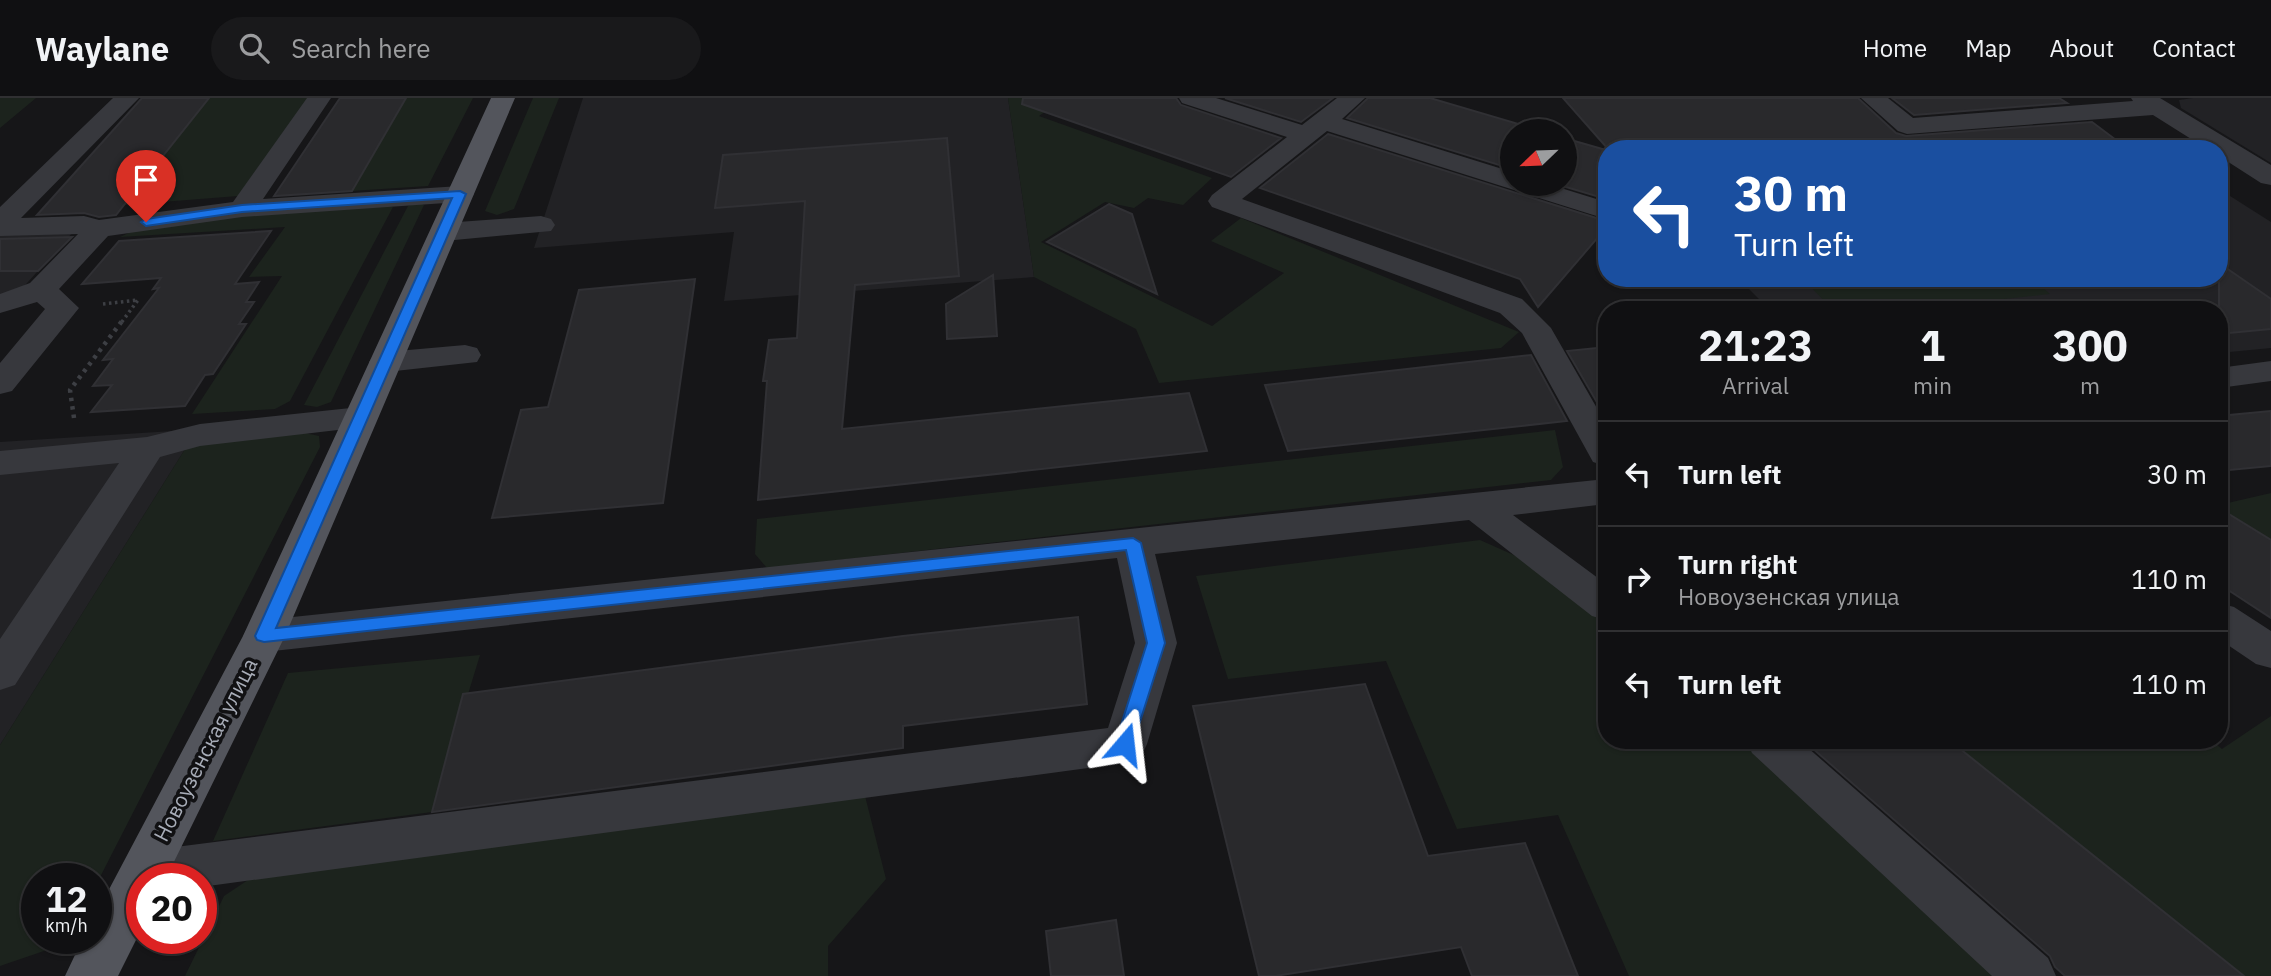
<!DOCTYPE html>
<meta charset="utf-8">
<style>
body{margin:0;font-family:"IBM Plex Sans",sans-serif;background:#19191b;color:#f1f3f6;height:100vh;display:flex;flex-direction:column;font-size:26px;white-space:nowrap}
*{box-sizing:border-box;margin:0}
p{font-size:23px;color:#9c9d9f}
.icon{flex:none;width:38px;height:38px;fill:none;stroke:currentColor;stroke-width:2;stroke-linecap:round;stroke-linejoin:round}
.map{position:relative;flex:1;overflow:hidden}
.side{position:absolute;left:1598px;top:203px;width:630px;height:448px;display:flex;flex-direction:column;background:#101012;border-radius:28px;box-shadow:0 2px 5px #0004,0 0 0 2px #303032}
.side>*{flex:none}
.top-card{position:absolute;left:1598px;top:42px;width:630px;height:147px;border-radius:28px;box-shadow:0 2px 5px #0004,0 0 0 2px #303032;background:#1a4fa0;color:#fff;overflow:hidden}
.needle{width:46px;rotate:247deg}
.fabs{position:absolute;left:1500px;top:21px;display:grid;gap:14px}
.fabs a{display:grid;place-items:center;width:77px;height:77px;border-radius:50%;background:#101012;box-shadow:0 2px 5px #0004,0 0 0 2px #303032;font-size:35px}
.speed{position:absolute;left:21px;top:765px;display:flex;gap:14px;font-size:35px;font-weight:700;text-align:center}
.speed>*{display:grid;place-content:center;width:91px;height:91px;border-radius:50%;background:#101012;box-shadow:0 2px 5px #0004,0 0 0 2px #303032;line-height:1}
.speed small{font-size:18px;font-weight:400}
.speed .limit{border:10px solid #d22;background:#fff;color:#111}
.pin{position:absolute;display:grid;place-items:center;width:60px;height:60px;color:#fff;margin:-72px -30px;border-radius:50% 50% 50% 0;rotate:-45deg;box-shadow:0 0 7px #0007}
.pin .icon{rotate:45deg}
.me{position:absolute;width:77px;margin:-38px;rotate:17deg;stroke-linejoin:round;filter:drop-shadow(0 0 5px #0008)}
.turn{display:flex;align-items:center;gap:24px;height:147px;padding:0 21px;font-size:32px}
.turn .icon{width:91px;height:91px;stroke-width:2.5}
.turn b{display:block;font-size:49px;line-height:60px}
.eta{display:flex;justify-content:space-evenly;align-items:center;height:119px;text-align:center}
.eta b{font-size:42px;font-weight:700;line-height:49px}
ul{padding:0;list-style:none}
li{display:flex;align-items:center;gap:21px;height:105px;padding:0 21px;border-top:2px solid #303032}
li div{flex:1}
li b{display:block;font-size:26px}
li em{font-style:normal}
header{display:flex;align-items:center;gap:42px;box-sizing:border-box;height:98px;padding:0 35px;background:#101012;border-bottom:2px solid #303032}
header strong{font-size:33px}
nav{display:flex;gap:38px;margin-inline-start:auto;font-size:24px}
.search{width:490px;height:63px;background:#19191b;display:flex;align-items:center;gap:18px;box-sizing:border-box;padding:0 24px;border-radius:38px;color:#9c9d9f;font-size:26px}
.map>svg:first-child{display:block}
.built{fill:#222225}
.green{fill:#1c231d}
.building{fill:#29292c;stroke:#303034;stroke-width:2}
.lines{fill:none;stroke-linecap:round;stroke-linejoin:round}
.path-far1{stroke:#3d3f44;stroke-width:3.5;stroke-dasharray:2.5 3.5;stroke-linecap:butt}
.path{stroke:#3d3f44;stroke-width:4.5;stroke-dasharray:3.5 5;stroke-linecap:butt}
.minor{fill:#37383d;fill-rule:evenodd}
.major{fill:#53555c;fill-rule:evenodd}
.route{fill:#1a73e8;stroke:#114b97;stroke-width:2}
.labels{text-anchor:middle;stroke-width:7;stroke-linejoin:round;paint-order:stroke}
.street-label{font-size:21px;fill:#a8adb8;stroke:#111113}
</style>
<header>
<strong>Waylane</strong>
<div class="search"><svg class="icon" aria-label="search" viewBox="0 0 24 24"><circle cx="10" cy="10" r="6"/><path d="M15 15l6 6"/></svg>Search here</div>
<nav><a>Home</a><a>Map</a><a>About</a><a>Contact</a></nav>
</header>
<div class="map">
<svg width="2271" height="878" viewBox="0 0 2271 878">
<rect width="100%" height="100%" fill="#161618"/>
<path class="built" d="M583 0H1008L1034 179 724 203 734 134 534 150Z
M2193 0H2271V65L2181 10 2179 2Z
M2219 91 2271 124V250L2219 255V212H1770L1738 180H2219Z
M0 123H83L0 215Z
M173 333 187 348 0 647V344Z"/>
<path class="green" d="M0 0H36L0 30Z
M209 0H308L238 98 124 107Z
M406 0H473L428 88 351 93Z
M533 0H559L514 111 497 117 485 113Z
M1008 0H1064L1039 18 1212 80 1183 107 1148 100 1134 110 1105 104 1041 144 1212 228 1284 175 1211 143 1241 120 1519 234 1501 250 1159 285 1136 231 1034 179Z
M419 104 424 107 331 304 317 309 304 307 408 108Z
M385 108 393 109 290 303 275 311 192 316 282 178 249 179 285 129 120 139 133 133 235 117Z
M1802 180H2031L2050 196 1903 212H1833Z
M1555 332 1563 369 1551 382 767 470 755 456 757 421Z
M305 335 319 338 320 349 96 787V780H37V840H61L44 853 0 868V647L187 348Z
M2271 395V442L2219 410V407Z
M1480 442 1567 481 1606 511V642H1766L2028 878H1629L1558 717 1457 731 1386 563 1228 581 1196 478Z
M480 557 432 714 213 743 288 575Z
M2271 618V878H2244L1949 642H2211L2222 651Z
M865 698 886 781 828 848V878H185L224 798 251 780Z"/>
<path class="building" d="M142 0H209L116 117 99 119 84 115 37 117Z
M340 0H406L352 93 274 98Z
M1023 0H1176L1181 7 1281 40 1231 79 1022 6Z
M1225 0H1333L1301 24Z
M1368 0H1430L1542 33H1512V71L1347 20Z
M1563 0H1858L1896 35 1906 38 2092 24 2128 51H1608Z
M1892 0H2059L2067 5 1914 17Z
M1328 36 1606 123V130L1538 209 1520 181 1260 90Z
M947 40 959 178 855 187 842 331 1189 295 1207 353 758 402 767 283H763L769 242 797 240 805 103 715 110 723 57Z
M1564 40 1606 52V101L1556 86H1564Z
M1109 106 1132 116 1157 196 1047 144Z
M271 133 235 186 259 184 246 204H254L239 226H246L213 276 205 277 185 308 91 314 112 287 93 288 113 261 103 262 159 190 153 191 161 180 82 186 119 143Z
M72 139 38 173H0V141Z
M2219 165 2271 201V231L2219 236Z
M993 177 997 238 947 241 946 206Z
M695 181 663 405 492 420 521 312 548 309 579 192Z
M1606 249V318H1605L1567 253Z
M1531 257 1567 323 1288 353 1265 287Z
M2271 313V368L2219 373V318Z
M2219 410 2271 442V520L2219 486Z
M1078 519 1087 606 903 628V650L432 714 463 596 903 538Z
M1365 586 1428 758 1525 745 1578 878H1472L1461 849 1275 878H1259L1193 608Z
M1803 642H1949L2244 878H2065L2055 869 2050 858Z
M1116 822 1124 878H1051L1046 833Z"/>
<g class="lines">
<path class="path-far1" d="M103 206 138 202 121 225"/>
<path class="path" d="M74 320 70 292 122 223"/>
<path class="minor" d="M113 0H139L21 120 84 118 99 122 233 104 307 0H331L263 101 460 88 470 90 474 96 470 102 460 104 242 119 108 138 59 191 79 210 12 293 0 296V265L45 211 37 204 0 215V196L30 185 78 136 0 138V109Z
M1179 0H1216L1302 27 1337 0H1365L1342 21 1512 74V86H1548L1606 104V121L1327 33 1242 101 1522 201 1551 230 1606 326V368L1593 364 1522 235 1500 215 1212 109 1208 103 1212 97 1287 39 1182 5Z
M1861 0H1888L1913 20 2133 3 2131 0H2160L2271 67V87L2261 85 2219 58V51H2207L2153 17 1907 36 1898 33Z
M541 118 551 121 555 127 551 133 444 143 434 140 430 134 434 128 444 125Z
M465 247 477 250 481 257 477 264 386 274 374 271 369 264 374 257 386 254Z
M2271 263V283L2219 290V270Z
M360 309 372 312 377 320 372 328 200 348 160 359 15 587 0 592V541L119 365 0 377V353L147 339 200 326Z
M1606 381V406L1513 417 1606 486V522L1592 518 1469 422 1155 456 1177 545 1147 646 1141 659 1125 665 201 789V780H142V796L127 791 120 775 127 759 144 753 1108 630 1135 545 1117 460 264 554 249 549 243 538 249 527 264 522Z
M2219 505 2234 509 2271 533V570L2256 566 2219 541Z
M1746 642H1799L2048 860 2056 878H1992L1752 655Z"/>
<path class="major" d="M491 0H515L285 538 166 780H142V830L118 878H65L83 840H96V816L243 538Z"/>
</g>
<path class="route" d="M460 93 466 96 276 530 1133 440 1141 445 1165 545 1131 652 1125 654 1118 652 1115 646 1147 545 1126 452 264 544 257 542 255 538 452 100 242 114 146 128 141 124 146 121 242 107Z"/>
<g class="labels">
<g class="street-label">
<text transform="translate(206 652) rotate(-63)" y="7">Новоузенская улица</text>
</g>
</g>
</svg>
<div class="fabs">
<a><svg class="needle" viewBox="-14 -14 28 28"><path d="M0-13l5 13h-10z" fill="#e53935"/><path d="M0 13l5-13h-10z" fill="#9c9d9f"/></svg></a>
</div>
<div class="speed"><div>12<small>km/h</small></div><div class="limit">20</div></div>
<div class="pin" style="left:146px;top:124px;background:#d93025"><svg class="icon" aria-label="arrive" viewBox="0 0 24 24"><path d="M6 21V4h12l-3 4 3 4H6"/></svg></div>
<svg class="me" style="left:1125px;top:646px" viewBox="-20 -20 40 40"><path d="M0-17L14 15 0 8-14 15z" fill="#1a73e8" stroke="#fff" stroke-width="4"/></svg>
<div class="top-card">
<div class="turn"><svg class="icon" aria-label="left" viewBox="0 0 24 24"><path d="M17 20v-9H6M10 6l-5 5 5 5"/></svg><div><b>30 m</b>Turn left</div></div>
</div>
<section class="side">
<div class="eta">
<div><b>21:23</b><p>Arrival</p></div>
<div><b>1</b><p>min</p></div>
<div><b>300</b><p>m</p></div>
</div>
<ul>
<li><svg class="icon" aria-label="left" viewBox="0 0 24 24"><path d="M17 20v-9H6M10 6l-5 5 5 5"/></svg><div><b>Turn left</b></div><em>30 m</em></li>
<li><svg class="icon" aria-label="right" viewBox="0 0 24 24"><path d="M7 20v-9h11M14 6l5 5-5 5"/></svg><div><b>Turn right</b><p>Новоузенская улица</p></div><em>110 m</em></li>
<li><svg class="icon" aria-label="left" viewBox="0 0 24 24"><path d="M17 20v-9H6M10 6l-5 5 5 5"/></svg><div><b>Turn left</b></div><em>110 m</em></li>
</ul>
</section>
</div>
